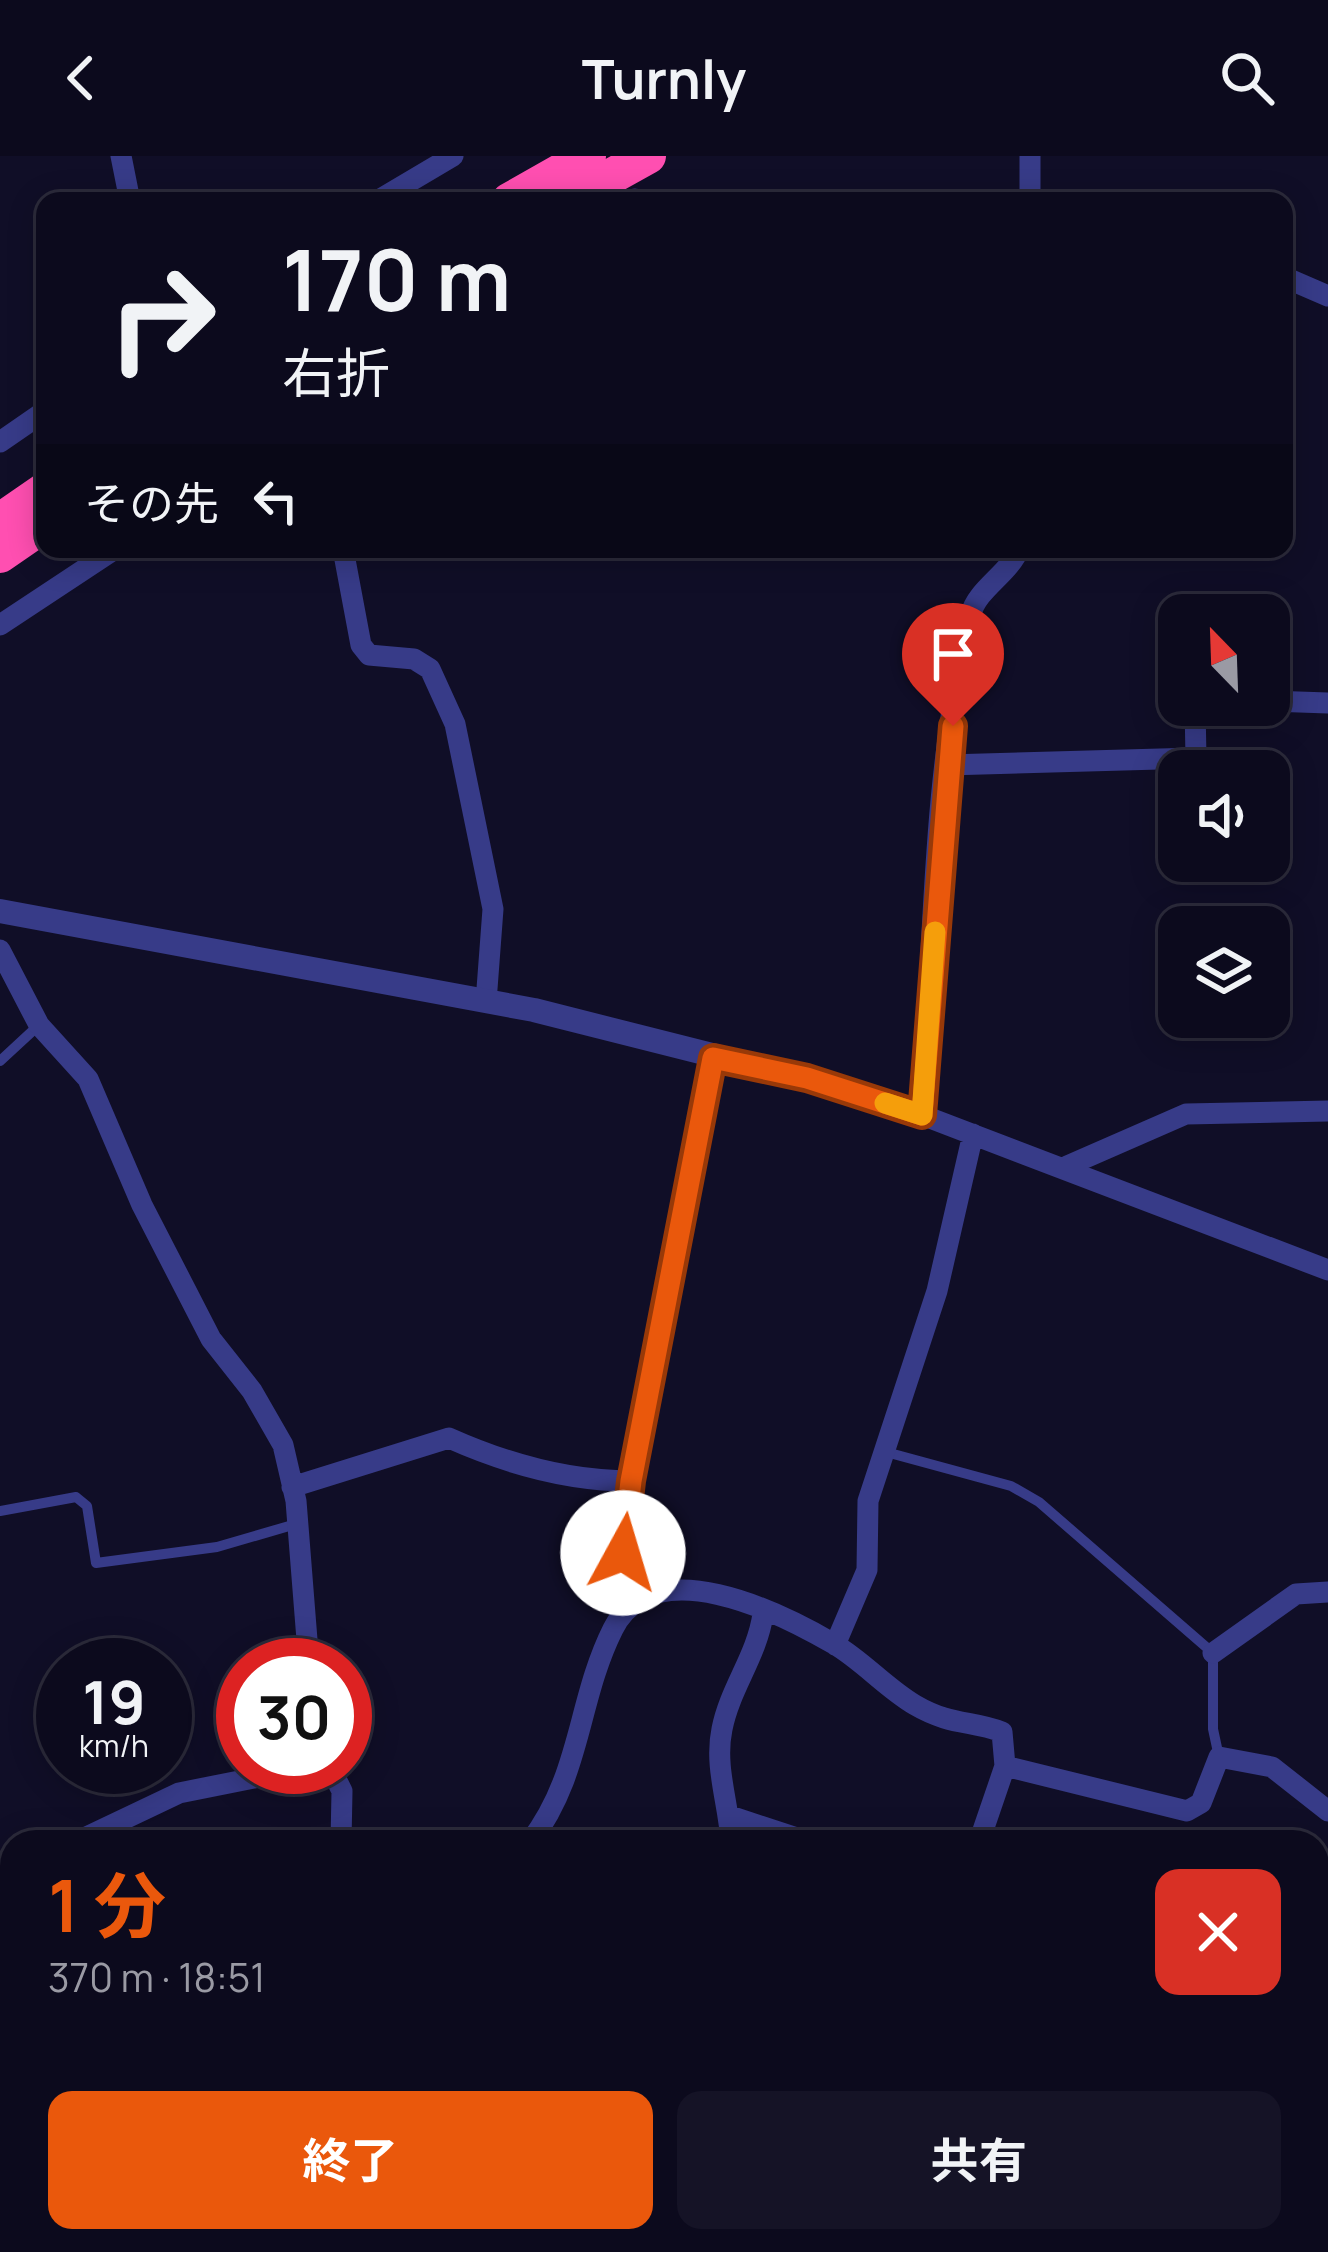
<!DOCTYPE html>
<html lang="ja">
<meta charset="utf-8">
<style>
body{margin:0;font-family:Manrope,"Noto Sans JP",sans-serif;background:#151326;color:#f1f3f6;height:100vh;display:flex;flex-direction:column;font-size:45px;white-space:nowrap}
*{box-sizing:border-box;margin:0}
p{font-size:39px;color:#9a9aa4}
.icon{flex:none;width:66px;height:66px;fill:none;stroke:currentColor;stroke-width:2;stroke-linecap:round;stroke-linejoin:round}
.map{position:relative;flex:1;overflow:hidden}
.details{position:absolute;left:0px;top:1674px;width:1329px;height:423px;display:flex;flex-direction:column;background:#0c0a1d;border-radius:36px 36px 0 0;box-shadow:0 6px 30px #0003,0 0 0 3px #2c2b3b}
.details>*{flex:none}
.guide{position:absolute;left:36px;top:36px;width:1257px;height:366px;border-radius:24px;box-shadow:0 6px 30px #0003,0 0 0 3px #2c2b3b;background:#0c0a1d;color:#f1f3f6;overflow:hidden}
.needle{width:78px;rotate:337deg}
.fabs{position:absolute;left:1158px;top:438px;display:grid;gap:24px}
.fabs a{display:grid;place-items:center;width:132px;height:132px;border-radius:24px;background:#0c0a1d;box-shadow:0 6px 30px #0003,0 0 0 3px #2c2b3b;font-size:60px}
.speed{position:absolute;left:36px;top:1482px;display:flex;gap:24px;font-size:60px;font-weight:700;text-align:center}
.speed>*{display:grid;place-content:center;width:156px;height:156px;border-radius:50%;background:#0c0a1d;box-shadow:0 6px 30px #0003,0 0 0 3px #2c2b3b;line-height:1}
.speed small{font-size:30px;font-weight:400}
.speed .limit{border:18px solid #d22;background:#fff;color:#111}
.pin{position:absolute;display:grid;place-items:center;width:102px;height:102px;color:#fff;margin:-123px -51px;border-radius:50% 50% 50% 0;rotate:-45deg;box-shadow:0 0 12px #0007}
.pin .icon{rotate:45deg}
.me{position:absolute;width:132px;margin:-66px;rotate:6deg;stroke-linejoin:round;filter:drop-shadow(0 0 9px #0008)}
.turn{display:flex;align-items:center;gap:42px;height:252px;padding:0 48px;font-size:54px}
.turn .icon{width:156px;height:156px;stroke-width:2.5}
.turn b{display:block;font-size:84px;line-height:102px}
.then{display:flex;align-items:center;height:114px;padding:0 48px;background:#0003;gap:24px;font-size:45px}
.round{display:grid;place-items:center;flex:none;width:126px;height:126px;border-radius:24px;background:#151326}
.overview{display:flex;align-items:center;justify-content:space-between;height:204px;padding:0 48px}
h1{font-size:72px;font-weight:700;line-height:90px;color:#ea580c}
.primary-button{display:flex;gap:24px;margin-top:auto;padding:24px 48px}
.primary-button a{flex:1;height:138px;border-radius:24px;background:#ea580c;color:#fff;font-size:48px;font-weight:700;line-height:138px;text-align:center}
.primary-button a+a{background:#151326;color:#f1f3f6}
header{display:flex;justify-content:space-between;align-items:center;height:156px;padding:0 48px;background:#0c0a1d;font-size:54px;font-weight:700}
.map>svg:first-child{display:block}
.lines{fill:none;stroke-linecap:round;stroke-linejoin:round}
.service{stroke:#373b88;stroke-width:10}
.minor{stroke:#373b88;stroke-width:21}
.tertiary{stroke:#373b88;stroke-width:24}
.motorway{stroke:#ff4fb1;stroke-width:36}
.route-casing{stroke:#983908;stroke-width:30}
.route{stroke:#ea580c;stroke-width:21}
.slow{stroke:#f59e0b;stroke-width:21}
</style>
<header><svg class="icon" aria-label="back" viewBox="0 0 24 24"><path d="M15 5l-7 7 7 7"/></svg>Turnly<svg class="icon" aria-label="search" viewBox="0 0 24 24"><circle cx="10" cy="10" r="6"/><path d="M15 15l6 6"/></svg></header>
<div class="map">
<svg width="1328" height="2096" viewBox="0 0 1328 2096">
<rect width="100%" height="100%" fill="#100e27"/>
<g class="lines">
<path class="service" d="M0 905 39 869
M886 1296 1011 1330 1039 1346 1213 1497V1573L1219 1601
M0 1355 76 1341 87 1350 96 1407 217 1391 296 1368"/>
<path class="minor" d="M121 0 130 45
M1030 0V45
M635 43 636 45
M377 45 453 0
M1284 121 1328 140
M0 286 45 255
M343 393 361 489 369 499 414 503 430 513 455 568 493 753 486 846
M1019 393C1009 418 977 433 971 458 931 619 934 794 922 959L1328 1114
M0 469 115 393
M1269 545 1328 547
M947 609 1196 602 1195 550 1202 549
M0 794 39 869 88 923 142 1049 211 1183 252 1235 283 1289 296 1345 309 1509
M1067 1010 1186 958 1328 955
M292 1331 449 1282C505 1307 569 1325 631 1325
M631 1449 619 1433 631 1325 713 902
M835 1489 867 1414 868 1345 937 1135 973 978
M1213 1497 1296 1438 1328 1436
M1005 1610 1187 1655 1201 1647 1219 1601 1272 1611 1328 1655
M330 1611 342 1635 341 1686
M730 1660 809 1686
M76 1686 179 1637 309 1611
M530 1686C582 1618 577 1545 613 1473 653 1393 779 1456 834 1488 863 1505 886 1532 915 1549 951 1570 971 1564 1002 1576L1005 1610 979 1686
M731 1686C729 1648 714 1611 722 1573 730 1532 757 1500 763 1458
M0 1715 12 1711
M1317 1954 1328 1950
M1317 1988 1328 1983
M0 2034 12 2031
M706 2085 708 2096
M782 2085 789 2096
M268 2096 274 2090 419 2085
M1161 2096 1172 2085"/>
<path class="tertiary" d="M0 755 534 854 807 923 922 959
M1317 1745 1328 1717
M1262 2085V2096"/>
<path class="motorway" d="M509 45 588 0
M567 45 648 0
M0 365 45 334
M0 399 45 368"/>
</g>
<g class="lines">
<defs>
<path id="route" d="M623 1397 631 1325 713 902 807 922 922 959 953 570"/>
</defs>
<use href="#route" class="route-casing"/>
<use href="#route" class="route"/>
<path class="slow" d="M885 947 922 959 935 776"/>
</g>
</svg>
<div class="fabs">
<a><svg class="needle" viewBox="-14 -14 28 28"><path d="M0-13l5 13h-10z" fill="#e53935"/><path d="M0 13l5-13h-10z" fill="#9a9aa4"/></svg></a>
<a><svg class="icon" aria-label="sound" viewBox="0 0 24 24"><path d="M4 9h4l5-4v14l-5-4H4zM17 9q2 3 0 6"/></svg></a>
<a><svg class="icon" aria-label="layers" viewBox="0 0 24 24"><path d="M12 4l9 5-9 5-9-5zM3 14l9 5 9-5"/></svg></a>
</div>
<div class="speed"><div>19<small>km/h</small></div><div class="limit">30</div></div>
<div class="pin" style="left:953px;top:570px;background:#d93025"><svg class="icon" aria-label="arrive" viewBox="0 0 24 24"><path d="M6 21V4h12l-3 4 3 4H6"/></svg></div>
<svg class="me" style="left:623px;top:1397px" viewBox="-20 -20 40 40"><circle r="19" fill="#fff"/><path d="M0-13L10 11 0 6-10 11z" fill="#ea580c"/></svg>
<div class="guide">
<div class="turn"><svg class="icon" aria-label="right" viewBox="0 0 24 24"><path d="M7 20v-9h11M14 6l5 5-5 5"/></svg><div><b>170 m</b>右折</div></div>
<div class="then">その先<svg class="icon" aria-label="left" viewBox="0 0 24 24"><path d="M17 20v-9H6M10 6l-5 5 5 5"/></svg></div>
</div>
<section class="details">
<div class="overview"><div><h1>1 分</h1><p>370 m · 18:51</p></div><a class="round" style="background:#d93025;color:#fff"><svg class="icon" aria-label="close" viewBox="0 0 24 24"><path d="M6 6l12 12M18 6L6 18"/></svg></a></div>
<div class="primary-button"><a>終了</a><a>共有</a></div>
</section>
</div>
